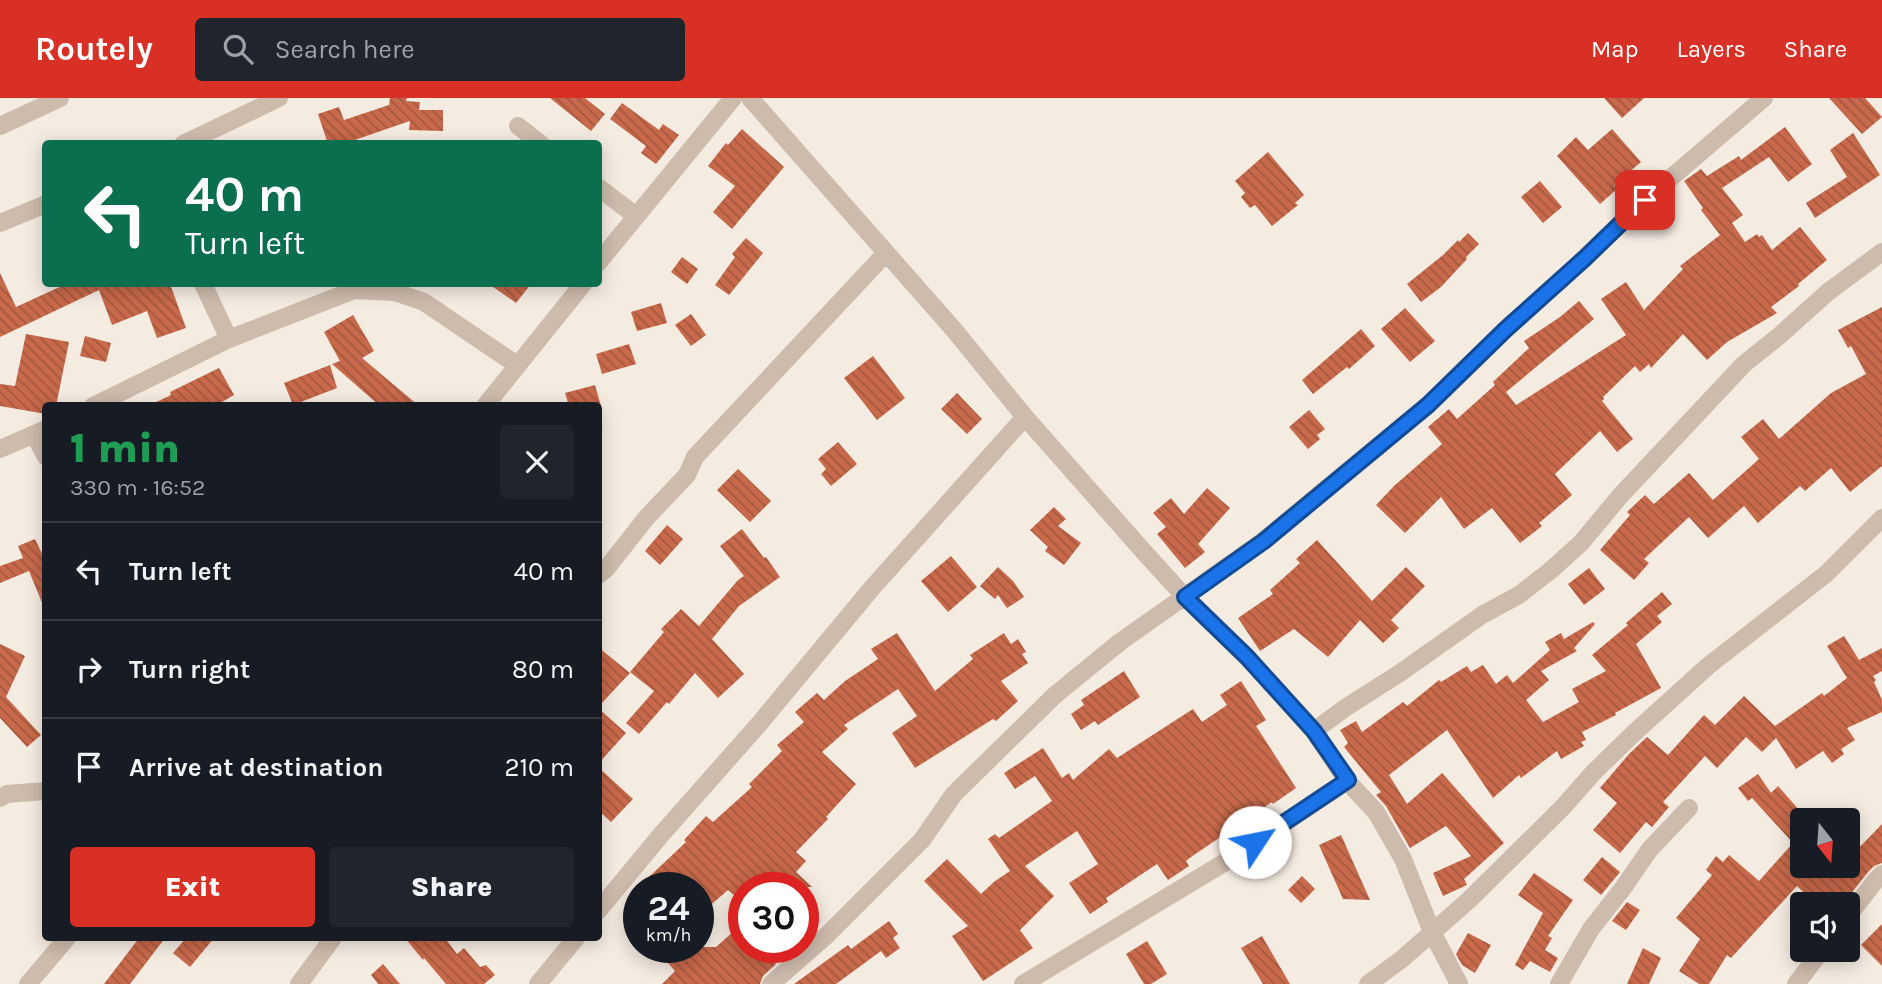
<!DOCTYPE html>
<meta charset="utf-8">
<style>
body{margin:0;font-family:Karla,sans-serif;background:#20242c;color:#f1f3f6;height:100vh;display:flex;flex-direction:column;font-size:26px;white-space:nowrap}
*{box-sizing:border-box;margin:0}
p{font-size:23px;color:#9ea1a6}
.icon{flex:none;width:38px;height:38px;fill:none;stroke:currentColor;stroke-width:2;stroke-linecap:round;stroke-linejoin:round}
.map{position:relative;flex:1;overflow:hidden}
.panel{position:absolute;left:42px;top:304px;width:560px;height:539px;display:flex;flex-direction:column;background:#171b24;border-radius:7px;box-shadow:0 4px 18px #0003}
.panel>*{flex:none}
.hud{position:absolute;left:42px;top:42px;width:560px;height:147px;border-radius:7px;box-shadow:0 4px 18px #0003;background:#0b6e4f;color:#fff;overflow:hidden}
.needle{width:46px;rotate:163deg}
.tools{position:absolute;left:1790px;top:710px;display:grid;gap:14px}
.tools a{display:grid;place-items:center;width:70px;height:70px;border-radius:7px;background:#171b24;box-shadow:0 4px 18px #0003;font-size:35px}
.speed{position:absolute;left:623px;top:774px;display:flex;gap:14px;font-size:35px;font-weight:700;text-align:center}
.speed>*{display:grid;place-content:center;width:91px;height:91px;border-radius:50%;background:#171b24;box-shadow:0 4px 18px #0003;line-height:1}
.speed small{font-size:18px;font-weight:400}
.speed .limit{border:10px solid #d22;background:#fff;color:#111}
.pin{position:absolute;display:grid;place-items:center;width:60px;height:60px;color:#fff;margin:-30px;border-radius:14px;box-shadow:0 4px 10px #0006}
.me{position:absolute;width:77px;margin:-38px;rotate:56deg;stroke-linejoin:round;filter:drop-shadow(0 0 5px #0008)}
.turn{display:flex;align-items:center;gap:24px;height:147px;padding:0 28px;font-size:32px}
.turn .icon{width:91px;height:91px;stroke-width:2.5}
.turn b{display:block;font-size:49px;line-height:60px}
.round{display:grid;place-items:center;flex:none;width:74px;height:74px;border-radius:7px;background:#20242c}
.head{display:flex;align-items:center;justify-content:space-between;height:119px;padding:0 28px}
h1{font-size:42px;font-weight:800;line-height:52px;color:#1e9e55}
.cta{display:flex;gap:14px;margin-top:auto;padding:14px 28px}
.cta a{flex:1;height:80px;border-radius:7px;background:#d93025;color:#fff;font-size:28px;font-weight:800;line-height:80px;text-align:center}
.cta a+a{background:#20242c;color:#f1f3f6}
ul{padding:0;list-style:none}
li{display:flex;align-items:center;gap:21px;height:98px;padding:0 28px;border-top:2px solid #363941}
li div{flex:1}
li b{display:block;font-size:26px}
li em{font-style:normal}
header{display:flex;align-items:center;gap:42px;box-sizing:border-box;height:98px;padding:0 35px;background:#d93025;color:#fff}
header strong{font-size:33px}
nav{display:flex;gap:38px;margin-inline-start:auto;font-size:24px}
.search{width:490px;height:63px;background:#20242c;display:flex;align-items:center;gap:18px;box-sizing:border-box;padding:0 24px;border-radius:7px;color:#9ea1a6;font-size:26px}
.map>svg:first-child{display:block}
.building{fill:url(#building-back-hatch)}
.lines{fill:none;stroke-linecap:round;stroke-linejoin:round}
.minor{stroke:#cdbbac;stroke-width:18}
.route-casing{stroke:#114b97;stroke-width:18}
.route{stroke:#1a73e8;stroke-width:12}
</style>
<header>
<strong>Routely</strong>
<div class="search"><svg class="icon" aria-label="search" viewBox="0 0 24 24"><circle cx="10" cy="10" r="6"/><path d="M15 15l6 6"/></svg>Search here</div>
<nav><a>Map</a><a>Layers</a><a>Share</a></nav>
</header>
<div class="map">
<svg width="1882" height="886" viewBox="0 0 1882 886">
<defs>
<pattern id="building-back-hatch" width="6" height="6" patternUnits="userSpaceOnUse" patternTransform="scale(1.75)"><rect width="6" height="6" fill="#c8694b"/><path d="M-1 5l2 2M0 0l6 6M5-1l2 2" fill="none" stroke="#a4573f"/></pattern>
</defs>
<rect width="100%" height="100%" fill="#f4ebe1"/>
<path class="building" d="M390 0H407L406 3 420 4 419 12H443V33L409 32 410 23 343 46H328L318 16 339 9 344 22 389 7Z
M550 0H585L605 16 591 33Z
M1604 0H1644L1622 20Z
M1829 0H1865L1882 19 1862 36Z
M622 5 659 32 663 26 679 37 656 66 641 55 646 48 610 21Z
M1785 29 1812 66 1788 84 1769 59 1722 90 1743 117 1732 125 1745 144 1757 136 1759 139 1762 137 1772 152 1800 129 1827 162 1798 186 1799 188 1771 209 1777 215 1727 244 1707 262 1683 236 1651 270 1649 266 1640 274 1635 268 1603 299 1604 301 1602 303 1633 341 1617 354 1600 333 1555 376 1572 397 1539 425 1542 428 1520 445 1492 410 1464 431 1441 399 1405 435 1376 407 1394 388 1442 346 1428 329 1449 311 1457 321 1495 287 1493 284 1529 250 1524 243 1560 219 1579 203 1594 221 1506 294 1516 307 1626 237 1601 201 1626 184 1644 212 1683 171 1680 168 1720 137 1701 112 1703 110 1684 83 1701 71 1707 78 1739 58 1741 62Z
M742 31 784 69 732 131 713 114 735 88 708 68 726 45 728 47Z
M1612 31 1641 64 1614 87 1617 91 1600 106 1557 58 1576 39 1588 52Z
M1853 35 1880 77 1815 120 1806 105 1847 79 1830 52Z
M1268 54 1304 97 1295 105 1298 107 1272 128 1255 107 1250 110 1241 99 1245 95 1235 83Z
M1540 83 1562 109 1543 125 1521 99Z
M1468 135 1479 146 1466 159 1467 161 1441 189 1421 204 1407 186 1443 157 1458 142 1459 144Z
M746 140 763 155 729 197 715 187 735 159 732 156Z
M682 159 698 171 687 186 671 174Z
M0 175 16 209 66 186H170L186 230 157 240 147 213 112 227 99 192 0 239Z
M489 186H531L516 205Z
M661 205 667 225 637 233 631 214Z
M1882 209V368L1850 394 1831 370 1805 393 1800 388 1758 425 1744 408 1708 440 1689 419 1644 461 1649 465 1634 482 1600 452 1630 417 1627 414 1645 397 1654 406 1689 375 1713 402 1759 361 1741 339 1763 321 1779 341 1831 295 1866 276 1851 248 1848 250 1838 232Z
M1405 210 1435 243 1410 264 1381 231Z
M691 216 706 237 691 248 675 227Z
M353 217 374 253 362 260 419 308H380L332 266 340 263 324 234Z
M1361 231 1375 248 1349 271 1347 269 1313 296 1302 282Z
M26 236 69 244 56 308H46V316L0 308V286L15 288Z
M85 238 111 245 106 264 80 258Z
M629 246 636 266 602 276 596 256Z
M873 258 905 300 877 322 844 280Z
M330 267 337 290 293 307 284 285Z
M219 270 234 297 215 308H148L171 297 170 294Z
M595 287 601 308H569L565 295Z
M957 295 982 321 967 336 941 311Z
M1309 312 1325 331 1317 337 1320 341 1308 351 1289 329Z
M838 344 857 366 831 388 821 376 826 371 818 361Z
M738 371 771 403 750 424 717 392Z
M1207 390 1230 410 1198 446 1205 454 1185 470 1157 436 1166 429 1153 415 1171 400 1184 416Z
M1054 409 1066 421 1058 428 1081 445 1064 467 1045 453 1048 449 1030 432Z
M667 427 683 441 660 467 645 453Z
M742 431 764 460 766 459 780 479 739 508 712 541 744 576 718 600 695 575 669 606 667 604 639 636 626 625 654 593 630 574 664 534 661 531 681 511 699 528 738 482 744 478 720 448Z
M35 441 46 464 45 512 29 473 0 485V468L23 460 18 448Z
M1317 442 1372 503 1406 469 1425 488 1391 522 1399 530 1383 545 1360 522 1328 559 1294 531 1260 553 1238 520 1273 496 1270 492 1300 465 1296 461Z
M951 458 977 489 948 514 921 483Z
M998 469 1013 483 1024 499 1007 510 998 497 995 501 980 488Z
M1589 470 1605 491 1584 507 1568 486Z
M1662 494 1672 506 1657 518 1662 524 1636 546 1661 590 1615 615 1616 617 1582 634 1586 642 1581 644 1584 648 1561 661 1557 653 1521 680 1519 677 1493 700 1447 632 1389 677 1407 706 1442 675 1504 745 1464 781 1467 787 1443 798 1433 775 1471 758 1446 728 1410 750 1386 708 1376 697 1381 694 1344 649 1348 645 1340 632 1356 623 1362 634 1403 604 1407 608 1439 582 1441 584 1467 568 1471 574 1483 567 1496 586 1507 577 1513 585 1550 552 1545 544 1561 535 1564 541 1593 524 1595 526 1574 550 1577 553 1541 573 1549 582 1526 602 1543 624 1579 604 1572 591 1606 573 1592 557 1628 527 1626 525Z
M897 535 935 593 973 561 970 557 1004 535 1011 546 1018 541 1026 554 1022 556 1028 565 1001 583 1018 603 996 623 993 621 915 670 892 635 917 618 898 591 844 627 848 631 822 654 856 686 826 719 828 721 796 754 806 763 796 774 812 789H744V805L728 792 698 818V789H656L648 780 686 744 684 742 706 718 713 724 752 689 749 686 782 653 777 647 804 624 795 614 817 595 824 602 845 583 878 561 871 551Z
M1844 538 1859 562 1882 550V573L1873 578 1876 582 1874 584 1882 602V614L1847 630 1855 642 1841 651 1844 656 1832 665 1823 653 1796 671 1776 640 1762 654 1746 639 1717 670 1705 658 1663 704 1669 709 1652 729 1646 724 1620 755 1593 732 1617 705 1600 690 1629 656 1647 639 1668 657 1704 617 1715 627 1744 598 1775 628 1822 595 1824 598 1847 580 1827 548Z
M0 546 25 558 6 599 41 637 27 649 0 620Z
M598 549 630 575 598 609Z
M1124 573 1140 599 1098 627 1095 623 1081 632 1071 616 1084 607 1081 602Z
M1241 583 1266 622 1256 628 1296 690 1273 706 1272 704 1191 759 1186 763 1189 768 1168 782 1157 766 1106 800 1108 804 1090 816 1069 785 1098 766 1077 733 1025 768 1054 798 1020 832 1033 850 983 883 952 838 968 828 924 783 947 761 981 796 995 783 1010 773 988 741 995 736 999 740 1052 703 1035 678 1015 691 1004 675 1043 650 1062 680 1069 675 1073 682 1109 651 1117 660 1193 611 1202 624 1227 607 1220 597Z
M598 610 626 635 598 666Z
M598 669 633 701 611 724 598 712Z
M1758 676 1771 695 1778 688 1808 722 1802 723V768H1848V761L1882 726V765L1874 768 1868 774 1842 807H1831L1823 799 1816 806 1797 788 1731 860 1727 857 1709 886H1699L1679 873 1700 841 1676 820 1712 777 1706 772 1716 758 1723 764 1729 757 1759 783 1793 745 1752 700 1748 703 1738 690Z
M1341 737 1370 802 1343 801 1319 747Z
M1602 759 1620 774 1601 797 1583 782Z
M1534 775 1573 802 1548 838 1552 840 1545 852 1558 860 1550 874 1530 863 1523 872 1515 867 1543 815 1518 797Z
M1302 778 1315 791 1301 805 1288 792Z
M1627 804 1640 812 1626 832 1612 823Z
M889 823 898 836 893 840 900 850 886 860 881 853 836 886H794L848 847 851 851Z
M744 824V849H784L771 860 776 866 763 878 760 886H662L675 873 654 849H716Z
M1882 826V868L1861 847Z
M1468 835 1491 847 1475 875 1462 867 1456 856Z
M1262 838 1290 886H1263L1241 850Z
M139 840H165L130 886H104Z
M186 840H214L190 869 173 855Z
M405 840H445L457 856 464 850 480 869 486 867 495 877 484 886H446L424 860 423 862Z
M1147 843 1167 876 1151 886H1144L1126 856Z
M1643 850 1661 860 1649 886H1627Z
M383 866 400 886H378L371 877Z"/>
<g class="lines">
<path class="minor" d="M750 0 955 233 1025 319 1144 454 1185 499 1247 559 1314 633 1347 683 1232 760 1023 886
M0 28 60 0
M518 28 541 46
M183 46 279 0
M598 89 636 118
M0 125 46 106
M598 165 733 0
M203 186 229 241
M93 308 229 241 354 192 395 194 424 204 517 267
M485 308 583 186
M34 336 46 359
M0 351 46 331
M598 477 606 471 647 419 687 377 695 359 886 155
M1314 633 1345 610 1400 575 1482 517 1519 497 1551 472 1581 445 1620 398 1744 266 1779 238 1828 194 1882 154
M1347 683 1376 714 1403 761 1432 834 1459 886
M0 700 7 696 46 693
M598 813 660 738 759 626 872 490 1025 319
M1848 818 1876 782 1882 776
M28 886 67 840
M299 886 333 840
M538 886 576 840
M771 886 826 838 922 742 954 696 1055 597 1120 544 1263 443 1428 307 1506 231 1585 160 1645 102 1764 0
M1368 886 1402 861 1469 802 1563 709 1593 675 1634 635 1708 568 1826 476 1882 420
M1559 886 1591 831 1623 790 1650 751 1689 710
M1796 886 1822 852"/>
</g>
<g class="lines">
<defs>
<path id="route" d="M1255 744 1348 682 1314 633 1247 559 1185 499 1264 443 1428 307 1506 231 1585 160 1645 102"/>
</defs>
<use href="#route" class="route-casing"/>
<use href="#route" class="route"/>
</g>
</svg>
<div class="tools">
<a><svg class="needle" viewBox="-14 -14 28 28"><path d="M0-13l5 13h-10z" fill="#e53935"/><path d="M0 13l5-13h-10z" fill="#9ea1a6"/></svg></a>
<a><svg class="icon" aria-label="sound" viewBox="0 0 24 24"><path d="M4 9h4l5-4v14l-5-4H4zM17 9q2 3 0 6"/></svg></a>
</div>
<div class="speed"><div>24<small>km/h</small></div><div class="limit">30</div></div>
<div class="pin" style="left:1645px;top:102px;background:#d93025"><svg class="icon" aria-label="arrive" viewBox="0 0 24 24"><path d="M6 21V4h12l-3 4 3 4H6"/></svg></div>
<svg class="me" style="left:1255px;top:744px" viewBox="-20 -20 40 40"><circle r="19" fill="#fff"/><path d="M0-13L10 11 0 6-10 11z" fill="#1a73e8"/></svg>
<div class="hud">
<div class="turn"><svg class="icon" aria-label="left" viewBox="0 0 24 24"><path d="M17 20v-9H6M10 6l-5 5 5 5"/></svg><div><b>40 m</b>Turn left</div></div>
</div>
<section class="panel">
<div class="head"><div><h1>1 min</h1><p>330 m · 16:52</p></div><a class="round"><svg class="icon" aria-label="close" viewBox="0 0 24 24"><path d="M6 6l12 12M18 6L6 18"/></svg></a></div>
<ul>
<li><svg class="icon" aria-label="left" viewBox="0 0 24 24"><path d="M17 20v-9H6M10 6l-5 5 5 5"/></svg><div><b>Turn left</b></div><em>40 m</em></li>
<li><svg class="icon" aria-label="right" viewBox="0 0 24 24"><path d="M7 20v-9h11M14 6l5 5-5 5"/></svg><div><b>Turn right</b></div><em>80 m</em></li>
<li><svg class="icon" aria-label="arrive" viewBox="0 0 24 24"><path d="M6 21V4h12l-3 4 3 4H6"/></svg><div><b>Arrive at destination</b></div><em>210 m</em></li>
</ul>
<div class="cta"><a>Exit</a><a>Share</a></div>
</section>
</div>
